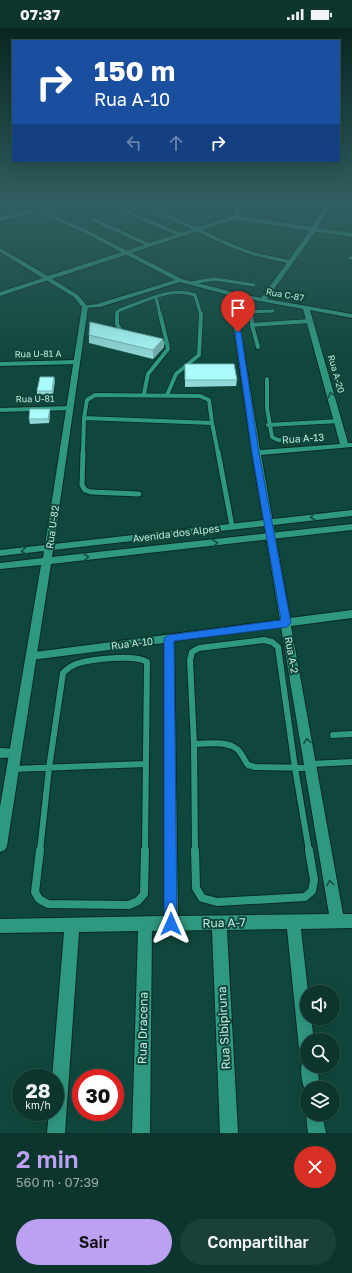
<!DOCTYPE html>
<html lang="pt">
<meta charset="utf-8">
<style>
body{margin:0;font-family:"Golos Text",sans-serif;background:#1a4039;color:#f1f3f6;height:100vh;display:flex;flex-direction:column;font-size:15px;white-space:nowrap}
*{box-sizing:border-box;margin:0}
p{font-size:13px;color:#9aabaa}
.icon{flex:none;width:22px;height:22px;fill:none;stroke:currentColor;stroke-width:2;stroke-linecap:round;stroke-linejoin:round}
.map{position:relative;height:1105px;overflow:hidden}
.sheet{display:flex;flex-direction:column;background:#0c352d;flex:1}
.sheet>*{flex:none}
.banner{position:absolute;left:12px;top:12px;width:328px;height:122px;border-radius:0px;box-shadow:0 4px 16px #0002,0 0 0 1px #2c5049;background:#1a4fa0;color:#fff;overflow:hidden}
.buttons{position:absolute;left:300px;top:957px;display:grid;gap:8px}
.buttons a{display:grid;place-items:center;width:40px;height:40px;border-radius:50%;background:#0c352d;box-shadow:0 4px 16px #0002,0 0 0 1px #2c5049;font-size:20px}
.speed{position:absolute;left:12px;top:1041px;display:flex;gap:8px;font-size:20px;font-weight:700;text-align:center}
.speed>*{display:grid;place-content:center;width:52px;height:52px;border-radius:50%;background:#0c352d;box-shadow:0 4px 16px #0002,0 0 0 1px #2c5049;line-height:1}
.speed small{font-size:10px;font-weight:400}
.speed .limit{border:6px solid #d22;background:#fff;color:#111}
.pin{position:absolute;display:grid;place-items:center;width:34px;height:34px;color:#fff;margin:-41px -17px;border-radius:50% 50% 50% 0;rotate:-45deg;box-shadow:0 0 4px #0007}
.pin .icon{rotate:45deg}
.me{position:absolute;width:44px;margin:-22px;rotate:0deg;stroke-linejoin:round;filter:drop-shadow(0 0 3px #0008)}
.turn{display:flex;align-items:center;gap:14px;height:84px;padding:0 16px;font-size:18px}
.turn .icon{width:52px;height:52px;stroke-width:2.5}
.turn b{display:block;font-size:28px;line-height:34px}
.lanes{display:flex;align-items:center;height:38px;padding:0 16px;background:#0003;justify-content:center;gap:20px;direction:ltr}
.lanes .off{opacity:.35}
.round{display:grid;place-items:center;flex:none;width:42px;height:42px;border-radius:21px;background:#1a4039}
.head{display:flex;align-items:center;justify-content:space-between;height:68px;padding:0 16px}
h1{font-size:24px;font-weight:600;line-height:30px;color:#bca0f2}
.primary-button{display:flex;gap:8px;margin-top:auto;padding:8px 16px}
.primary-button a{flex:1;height:46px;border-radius:24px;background:#bca0f2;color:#111;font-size:16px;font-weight:600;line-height:46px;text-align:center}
.primary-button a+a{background:#1a4039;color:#f1f3f6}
.status{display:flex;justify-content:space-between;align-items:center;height:28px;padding:0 20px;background:#0c352d;direction:ltr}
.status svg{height:11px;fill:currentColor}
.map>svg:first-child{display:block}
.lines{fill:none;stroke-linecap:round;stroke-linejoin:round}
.lane-far4-casing{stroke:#0a2a23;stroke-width:4}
.lane-far3-casing{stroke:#0a2a23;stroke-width:5.5}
.lane-far2-casing{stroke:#0a2a23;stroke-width:7}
.lane-far1-casing{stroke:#0a2a23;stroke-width:8}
.lane-casing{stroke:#0a2a23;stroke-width:10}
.street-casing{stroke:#0a2a23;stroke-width:2}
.secondary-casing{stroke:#0a2a23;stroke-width:2}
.lane-far4{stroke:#2f9881;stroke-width:3}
.lane-far3{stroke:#2f9881;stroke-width:4}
.lane-far2{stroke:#2f9881;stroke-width:5}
.lane-far1{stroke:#2f9881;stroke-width:6}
.lane{stroke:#2f9881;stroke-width:8}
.street{fill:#2f9881;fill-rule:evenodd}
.secondary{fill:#2f9881;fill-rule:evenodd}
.wall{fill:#92d9d9}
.shaded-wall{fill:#77b0b0}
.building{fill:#aafcfc;stroke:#77b0b0}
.oneway{stroke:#134f43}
.route{fill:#1a73e8;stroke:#114b97}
.labels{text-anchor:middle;stroke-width:4;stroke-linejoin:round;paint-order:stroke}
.far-street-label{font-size:9px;fill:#beebde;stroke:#10473c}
.street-label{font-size:10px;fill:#beebde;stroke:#10473c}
.near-street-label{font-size:12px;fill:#beebde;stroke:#10473c}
</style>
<div class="status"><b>07:37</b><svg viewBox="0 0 49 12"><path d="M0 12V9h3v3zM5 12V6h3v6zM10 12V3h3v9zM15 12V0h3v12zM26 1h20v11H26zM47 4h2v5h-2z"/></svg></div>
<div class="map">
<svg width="352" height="1105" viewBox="0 0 352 1105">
<rect width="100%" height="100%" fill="#10473c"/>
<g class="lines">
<defs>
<path id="lane-far4" d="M350 230H352
M191 255 214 251 254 257
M156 269 160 287
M117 287V284L120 282C144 274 170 258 195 267L201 287
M251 287V284L273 283"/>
<path id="lane-far3" d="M117 286V296L122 305
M160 286 167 315
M251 286 252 297
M258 319 252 297 310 293
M267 351V380L272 409 278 412 307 411
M144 366 148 346 168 321 167 315 157 314
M167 367 176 346 199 327 201 286
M84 390 87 372 95 367 200 368 209 372 212 395
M268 397 339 393
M83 425 84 390 212 395 218 425"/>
<path id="lane-far2" d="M83 424 82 457 85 462 91 464 139 466
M218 424 232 498"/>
<path id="lane-far1" d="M333 707 352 706
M194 716C207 716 226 712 237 721 242 725 244 732 248 737L255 739 311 740
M310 736 352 734
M13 741 145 736
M40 823 49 740 63 645C67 641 71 638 76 636 90 631 135 626 147 634L145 823
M195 823 194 716 190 632 192 624 199 620 264 612 272 614 278 619 295 740 309 823"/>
<path id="lane" d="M40 822 35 864 39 871 48 876 129 877 138 873 144 866 145 822
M195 822 196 860 202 870 217 874 305 869 312 863 314 852 309 822"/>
<path id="street" d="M47 178H55L52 180Z
M141 178H148L237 218 256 225 289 232 309 204 324 178H330L315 204 267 271 352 286V290L310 282 348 415H352V419L261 427 290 590 352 582V590L291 598 343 886H352V900L301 901 308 964H307V990H311L314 1012H307V1028L301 1026 299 1020 287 901 227 902 238 1105H220L212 902 152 903 150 1105H132L138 903 79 904 65 1105H47L49 1084H55V1050H52L64 904 0 905V891L164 888V615L31 632 27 631 26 628 27 625 280 592 252 425 230 274 232 268 180 254 100 279 83 280V278L97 276 175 252 83 204 38 184 43 183 87 202 182 251 236 265 261 270 287 235 252 227 233 220ZM238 269 303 281 340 416 260 422 236 274ZM281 599 329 886 178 888 174 613Z
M125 181 183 206 184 207 179 208 123 184 122 183Z
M33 182 35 183V185L0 193V189Z
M94 190 151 216 152 217 147 218 92 193 91 192Z
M49 248 52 250 51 251 0 268V264Z
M76 332H79V336L0 338V334Z
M70 378H73V382L0 384V380Z
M0 720 19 721 21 725 19 729 0 730Z
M307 1031V1038H317L320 1060H307V1066C302 1058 299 1042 303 1032Z
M307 1083V1086H322L326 1105H308L306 1086Z"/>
<path id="secondary" d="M238 178H244L238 188 352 205V209L235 191 52 251 78 267 88 279 54 516 352 482V488L53 522 52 529 352 496V502L51 536 7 818 5 822 0 824V779L41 537 0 541V535L43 530 44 523 0 528V522L45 517 82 279 74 269 0 224V220L48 248 233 188Z"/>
</defs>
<use href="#lane-far4" class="lane-far4-casing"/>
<use href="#lane-far3" class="lane-far3-casing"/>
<use href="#lane-far2" class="lane-far2-casing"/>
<use href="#lane-far1" class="lane-far1-casing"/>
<use href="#lane" class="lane-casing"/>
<use href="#street" class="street-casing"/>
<use href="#secondary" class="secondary-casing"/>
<use href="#lane-far4" class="lane-far4"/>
<use href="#lane-far3" class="lane-far3"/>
<use href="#lane-far2" class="lane-far2"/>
<use href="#lane-far1" class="lane-far1"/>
<use href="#lane" class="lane"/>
<use href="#street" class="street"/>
<use href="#secondary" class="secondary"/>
</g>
<path class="wall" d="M89 307 163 311 164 319 153 331 89 315Z
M185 336 237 352 236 358 185 359Z
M55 352 53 366 37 367V363Z
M50 381V386L49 395 30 396 29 391Z"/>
<path class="shaded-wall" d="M163 311 164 319 153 331V322Z
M54 349 55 352 53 366 52 363Z
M50 381V386L49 395 48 391Z"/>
<path class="building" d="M90 294 163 311 153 322 89 307Z
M185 336H234L237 352H185Z
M40 349H54L52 363H37Z
M30 381H50L48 391H29Z"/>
<defs><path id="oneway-chevron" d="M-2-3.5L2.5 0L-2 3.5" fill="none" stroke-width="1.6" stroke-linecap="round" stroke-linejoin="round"/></defs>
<g class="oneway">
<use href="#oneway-chevron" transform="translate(331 367) rotate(-106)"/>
<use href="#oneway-chevron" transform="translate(313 489) rotate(174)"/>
<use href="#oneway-chevron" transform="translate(215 515) rotate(-7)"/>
<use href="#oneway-chevron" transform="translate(24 523) rotate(174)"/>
<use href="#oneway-chevron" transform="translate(86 529) rotate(-6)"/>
<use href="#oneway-chevron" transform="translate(307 713) rotate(-100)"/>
<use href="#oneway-chevron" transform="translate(330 855) rotate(-100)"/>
</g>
<linearGradient id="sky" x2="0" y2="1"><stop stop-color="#092721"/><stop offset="0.53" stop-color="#315e61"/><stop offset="1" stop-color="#315e61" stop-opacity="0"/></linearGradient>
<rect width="352" height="333" fill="url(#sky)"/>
<path class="route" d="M238 303 241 304 259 425 291 595 287 599 174 613 177 896 175 900 171 902 166 900 164 896V610L169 607 281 592 252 425 235 304Z"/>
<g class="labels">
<g class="far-street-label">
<text transform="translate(285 267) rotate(10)" y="3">Rua C-87</text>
<text transform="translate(38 326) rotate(-1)" y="3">Rua U-81 A</text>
<text transform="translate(336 346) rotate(74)" y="3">Rua A-20</text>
<text transform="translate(35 371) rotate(-1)" y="3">Rua U-81</text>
</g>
<g class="street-label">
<text transform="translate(303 410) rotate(-4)" y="4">Rua A-13</text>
<text transform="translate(52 499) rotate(-82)" y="4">Rua U-82</text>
<text transform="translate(176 505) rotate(-7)" y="4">Avenida dos Alpes</text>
<text transform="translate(132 615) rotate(-7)" y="4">Rua A-10</text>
<text transform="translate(292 627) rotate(80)" y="4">Rua A-2</text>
</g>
<g class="near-street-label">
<text transform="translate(224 895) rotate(-1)" y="4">Rua A-7</text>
<text transform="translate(143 1000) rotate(-89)" y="4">Rua Dracena</text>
<text transform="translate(224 1000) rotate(-93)" y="4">Rua Sibipiruna</text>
</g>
</g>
</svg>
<div class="buttons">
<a><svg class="icon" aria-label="sound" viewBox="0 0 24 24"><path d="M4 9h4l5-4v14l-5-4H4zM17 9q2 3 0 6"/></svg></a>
<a><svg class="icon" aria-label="search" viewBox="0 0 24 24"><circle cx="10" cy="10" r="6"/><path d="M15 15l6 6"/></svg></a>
<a><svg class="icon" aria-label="layers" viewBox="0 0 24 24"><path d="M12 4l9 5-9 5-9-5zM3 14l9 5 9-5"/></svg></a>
</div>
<div class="speed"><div>28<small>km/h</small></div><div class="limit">30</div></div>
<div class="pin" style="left:238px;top:304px;background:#d93025"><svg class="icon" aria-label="arrive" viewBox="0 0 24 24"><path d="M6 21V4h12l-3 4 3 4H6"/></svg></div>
<svg class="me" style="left:171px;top:896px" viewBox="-20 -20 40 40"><path d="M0-17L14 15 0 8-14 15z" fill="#1a73e8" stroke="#fff" stroke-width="4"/></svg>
<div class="banner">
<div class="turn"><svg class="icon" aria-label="right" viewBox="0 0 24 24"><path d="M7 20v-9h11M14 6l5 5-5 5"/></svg><div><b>150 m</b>Rua A-10</div></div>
<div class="lanes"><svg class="icon off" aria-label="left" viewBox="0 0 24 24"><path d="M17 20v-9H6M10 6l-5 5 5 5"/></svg><svg class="icon off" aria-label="ahead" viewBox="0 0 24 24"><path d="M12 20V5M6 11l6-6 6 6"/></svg><svg class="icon" aria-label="right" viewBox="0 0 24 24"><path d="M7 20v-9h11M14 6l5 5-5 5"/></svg></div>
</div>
</div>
<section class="sheet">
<div class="head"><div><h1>2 min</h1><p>560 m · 07:39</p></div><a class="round" style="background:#d93025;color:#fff"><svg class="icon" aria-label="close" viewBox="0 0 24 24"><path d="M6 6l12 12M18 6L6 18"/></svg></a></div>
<div class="primary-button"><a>Sair</a><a>Compartilhar</a></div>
</section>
